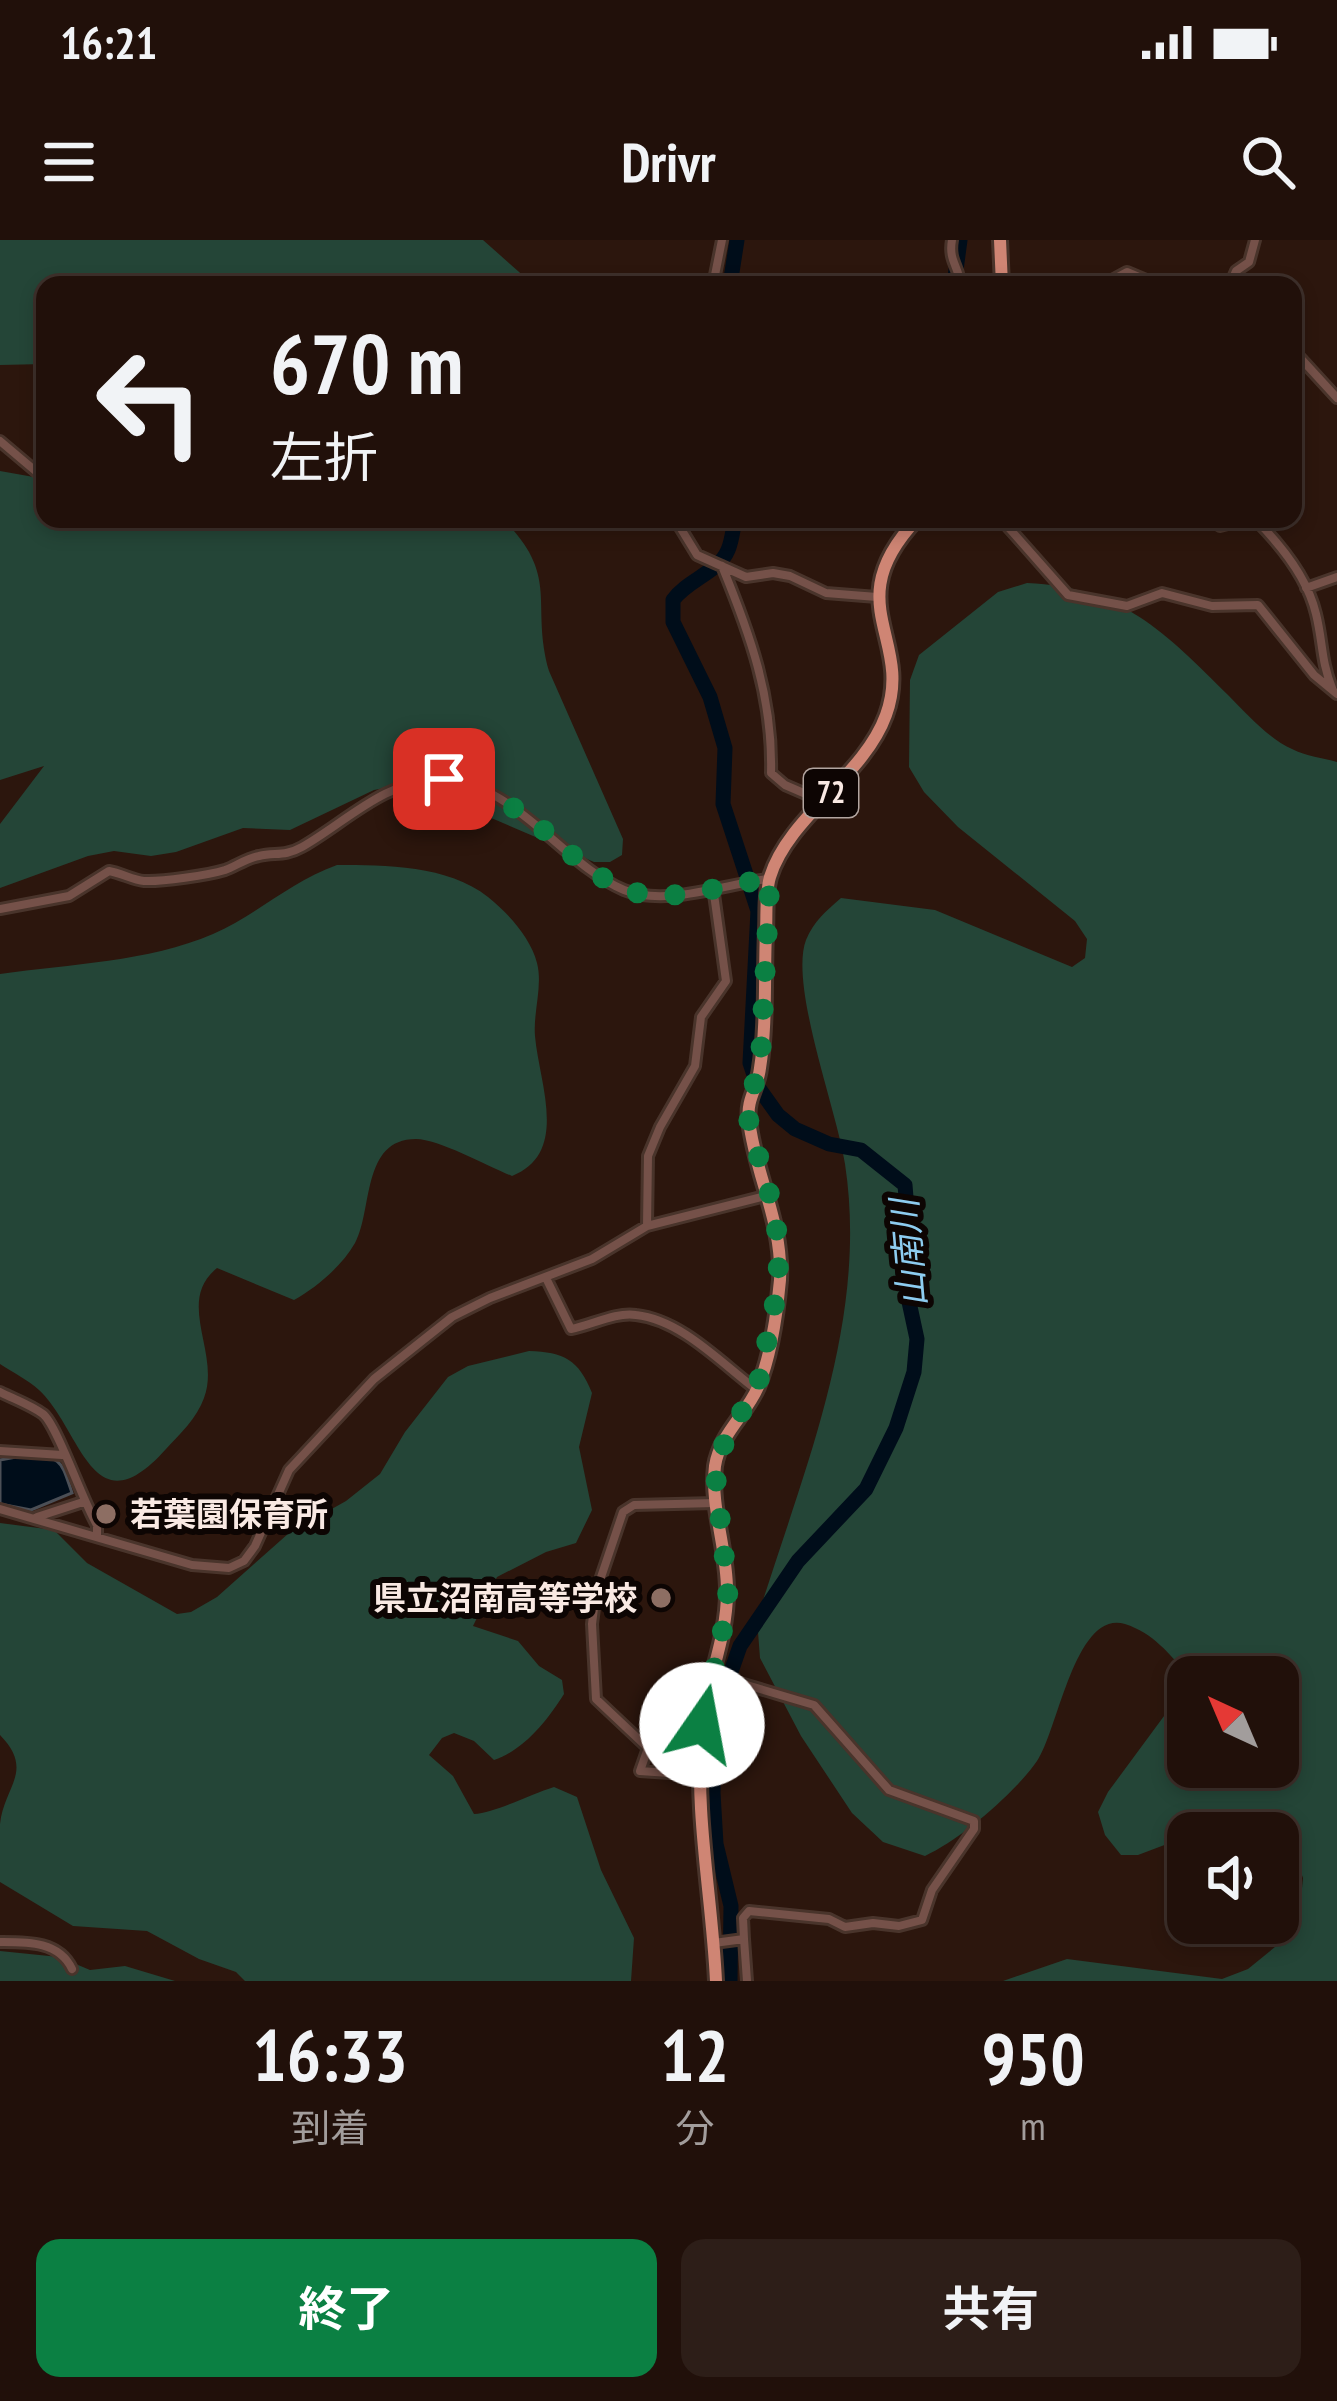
<!DOCTYPE html>
<html lang="ja">
<meta charset="utf-8">
<style>
body{margin:0;font-family:"PT Sans Narrow","Noto Sans JP",sans-serif;background:#2d1e18;color:#f1f3f6;height:100vh;display:flex;flex-direction:column;font-size:45px;white-space:nowrap}
*{box-sizing:border-box;margin:0}
p{font-size:39px;color:#a29d9c}
.icon{flex:none;width:66px;height:66px;fill:none;stroke:currentColor;stroke-width:2;stroke-linecap:round;stroke-linejoin:round}
.map{position:relative;height:1741px;overflow:hidden}
.side{display:flex;flex-direction:column;background:#21100a;flex:1}
.side>*{flex:none}
.banner{position:absolute;left:36px;top:36px;width:1266px;height:252px;border-radius:24px;box-shadow:0 6px 18px #0003,0 0 0 3px #3e302b;background:#21100a;color:#f1f3f6;overflow:hidden}
.needle{width:78px;rotate:316deg}
.buttons{position:absolute;left:1167px;top:1416px;display:grid;gap:24px}
.buttons a{display:grid;place-items:center;width:132px;height:132px;border-radius:24px;background:#21100a;box-shadow:0 6px 18px #0003,0 0 0 3px #3e302b;font-size:60px}
.pin{position:absolute;display:grid;place-items:center;width:102px;height:102px;color:#fff;margin:-51px;border-radius:24px;box-shadow:0 6px 18px #0006}
.me{position:absolute;width:132px;margin:-66px;rotate:12deg;stroke-linejoin:round;filter:drop-shadow(0 0 9px #0008)}
.turn{display:flex;align-items:center;gap:42px;height:252px;padding:0 36px;font-size:54px}
.turn .icon{width:156px;height:156px;stroke-width:2.5}
.turn b{display:block;font-size:84px;line-height:102px}
.eta{display:flex;justify-content:space-evenly;align-items:center;height:204px;text-align:center}
.eta b{font-size:72px;font-weight:700;line-height:84px}
.cta{display:flex;gap:24px;margin-top:auto;padding:24px 36px}
.cta a{flex:1;height:138px;border-radius:24px;background:#0b8043;color:#fff;font-size:48px;font-weight:700;line-height:138px;text-align:center}
.cta a+a{background:#2d1e18;color:#f1f3f6}
.status{display:flex;justify-content:space-between;align-items:center;height:84px;padding:0 60px;background:#21100a;direction:ltr}
.status svg{height:33px;fill:currentColor}
header{display:flex;justify-content:space-between;align-items:center;height:156px;padding:0 36px;background:#21100a;font-size:54px;font-weight:700}
.map>svg:first-child{display:block}
.green{fill:#244537;fill-rule:evenodd}
.water{fill:#000d1a;stroke:#4b4f56;stroke-width:3}
.lines{fill:none;stroke-linecap:round;stroke-linejoin:round}
.river{stroke:#000d1a;stroke-width:15}
.street-casing{stroke:#49342b;stroke-width:14}
.primary-casing{stroke:#49342b;stroke-width:18}
.street{stroke:#755149;stroke-width:8}
.primary{stroke:#cf8574;stroke-width:12}
.route{stroke:#0b8043;stroke-width:21;stroke-dasharray:0 37.8}
.education-dot{fill:#8d6e63;stroke:#0d0503;stroke-width:4.5}
.labels{text-anchor:middle;stroke-width:12;stroke-linejoin:round;paint-order:stroke}
.shield{fill:#0d0503;stroke:#b2a5a0;stroke-width:3}
.shield-label{font-size:30px;font-weight:bold;fill:#f9e9e3}
.poi-label{font-size:33px;font-weight:bold;fill:#f9e9e3;stroke:#0d0503;text-anchor:start}
.water-label{font-size:36px;font-style:italic;fill:#8dccf0;stroke:#0d0503}
</style>
<div class="status"><b>16:21</b><svg viewBox="0 0 49 12"><path d="M0 12V9h3v3zM5 12V6h3v6zM10 12V3h3v9zM15 12V0h3v12zM26 1h20v11H26zM47 4h2v5h-2z"/></svg></div>
<header><svg class="icon" aria-label="menu" viewBox="0 0 24 24"><path d="M4 6h16M4 12h16M4 18h16"/></svg>Drivr<svg class="icon" aria-label="search" viewBox="0 0 24 24"><circle cx="10" cy="10" r="6"/><path d="M15 15l6 6"/></svg></header>
<div class="map">
<svg width="1337" height="1741" viewBox="0 0 1337 1741">
<rect width="100%" height="100%" fill="#2c160d"/>
<path class="green" d="M0 0H483L527 39 525 45H45V124L0 125Z
M0 231 45 239V279H503C561 337 530 363 549 431L623 599 622 615 610 622H594L421 548 400 545 374 550 290 590 243 588 176 612 151 616 114 611 88 616 0 648V584L44 526 0 540Z
M1027 343C1122 347 1165 392 1229 456 1248 475 1268 498 1292 509 1306 516 1323 518 1337 522V1741H1003L1067 1719 1222 1739 1248 1729 1286 1698 1300 1668 1303 1638 1290 1602 1260 1578 1212 1587 1138 1615H1121L1105 1595 1098 1572 1108 1552 1181 1453 1188 1436C1170 1414 1153 1393 1125 1384 1075 1369 1058 1491 1037 1521 1015 1553 960 1600 925 1616L883 1602 852 1573 801 1496 760 1418 757 1379C803 1231 869 1081 845 924 837 871 789 745 806 700 814 681 826 671 841 658L935 670 1072 727 1085 718 1087 699 1075 681 958 587 924 552 909 527 910 440 919 415 998 352ZM1188 1437H1278V1527H1188Z
M337 625C385 625 448 625 488 657 507 672 531 698 537 723 543 746 533 772 535 796 539 843 570 913 512 936 489 927 439 899 416 899 361 899 373 971 355 1003 342 1026 316 1048 294 1060L217 1028C175 1062 221 1113 204 1158 197 1178 180 1194 166 1209 92 1292 82 1190 39 1150 28 1140 12 1132 0 1124V734C70 724 148 722 213 694 257 675 291 641 337 625Z
M529 1111C564 1112 579 1120 592 1153L579 1207 592 1270 576 1303 546 1312 497 1337 473 1386 518 1401 539 1426 562 1440 564 1454C547 1481 524 1510 494 1520L474 1501 454 1493 442 1498 429 1515 453 1536 474 1574C495 1573 531 1554 554 1547L577 1557 601 1630 634 1698 631 1741H245L236 1732 199 1719 147 1691 73 1686 0 1642C0 1623 0 1603 0 1584 4 1546 35 1531 0 1495V1283L54 1290 87 1323 177 1374 191 1372 217 1357 289 1293 346 1261 380 1234 405 1192 448 1137 468 1126Z
M0 1711 59 1717 90 1730 125 1726 175 1741H0Z"/>
<path class="water" d="M27 1215C63 1217 61 1221 72 1253L31 1270 0 1264V1220Z"/>
<g class="lines">
<path class="river" d="M730 45 737 0
M954 45 960 0
M730 1741 731 1666 716 1604 713 1553 714 1489 719 1466 740 1406 798 1321 866 1249 896 1188 914 1132 917 1099 903 1034 908 983 905 945 861 910 829 904 795 889 778 875 758 847 750 823 758 671 723 564 725 508 710 457 673 382V360C687 340 719 332 728 310 732 301 733 289 735 279"/>
<defs>
<path id="street" d="M952 0C948 22 960 27 960 45
M713 45 722 0
M1103 45 1127 32 1158 45
M1230 45 1236 31 1249 22 1255 0
M1293 110 1337 158
M0 201 45 239
M675 279 697 315 746 337 773 333 790 336 826 353 877 357
M1001 279 1068 355 1127 366 1162 353 1212 366 1258 365 1314 435 1337 454
M1212 279 1220 286 1247 279
M1255 279C1280 304 1308 339 1316 374 1323 402 1321 421 1332 448
M722 326C750 394 773 458 771 533L785 545 822 561
M1306 348 1337 337
M0 669 69 656 109 631C121 633 133 640 144 641 161 642 209 635 225 630 236 626 247 618 259 616 275 612 284 617 302 607 346 582 385 540 439 540 512 539 562 624 624 650 666 667 725 644 768 639
M647 986 648 916 660 887 695 826 701 777 726 741 713 647
M546 1038 571 1089C592 1085 615 1072 636 1075 682 1080 722 1124 757 1150
M0 1152C14 1159 31 1165 43 1174 57 1185 83 1262 97 1285V1297
M0 1211 62 1215
M0 1269 192 1325 229 1328 244 1321 255 1306 289 1230 374 1139 452 1077 490 1058 592 1019 647 986 769 955
M37 1277 83 1262
M713 1435 814 1465 889 1550 974 1581V1589L932 1650 922 1680 899 1686 873 1683 845 1687 829 1679 749 1671 743 1678 744 1699 714 1703
M699 1535 640 1531 648 1508 596 1459 592 1384 596 1352 623 1272 634 1265 715 1263
M744 1699 747 1741
M0 1702C27 1702 59 1701 72 1729"/>
<path id="primary" d="M1000 0 1002 45
M716 1741C712 1656 694 1572 702 1487 706 1442 727 1399 727 1353 728 1311 710 1268 715 1226 720 1194 746 1175 758 1147 771 1116 777 1073 780 1040 783 982 755 935 749 880 746 859 758 848 760 828 767 784 764 736 766 691 767 674 765 654 770 637 789 576 864 536 886 475 914 398 837 364 917 279"/>
</defs>
<use href="#street" class="street-casing"/>
<use href="#primary" class="primary-casing"/>
<use href="#street" class="street"/>
<use href="#primary" class="primary"/>
</g>
<g class="lines">
<path class="route" d="M444 539C467 546 491 554 512 567 558 594 594 650 651 655 689 658 731 643 770 639L760 828 748 861 749 884 776 976 779 1042 757 1150 729 1190 715 1230 728 1351 725 1379 702 1485"/>
</g>
<g class="education-dot">
<circle cx="106" cy="1274" r="12"/>
<circle cx="661" cy="1358" r="12"/>
</g>
<g class="labels">
<rect class="shield" x="804" y="529" width="54" height="48" rx="9"/>
<g class="shield-label">
<text x="831" y="563">72</text>
</g>
<g class="poi-label">
<text x="130" y="1286">若葉園保育所</text>
<text x="637" y="1370" text-anchor="end">県立沼南高等学校</text>
</g>
<g class="water-label">
<text transform="translate(908 1013) rotate(-95)" y="13">山南川</text>
</g>
</g>
</svg>
<div class="buttons">
<a><svg class="needle" viewBox="-14 -14 28 28"><path d="M0-13l5 13h-10z" fill="#e53935"/><path d="M0 13l5-13h-10z" fill="#a29d9c"/></svg></a>
<a><svg class="icon" aria-label="sound" viewBox="0 0 24 24"><path d="M4 9h4l5-4v14l-5-4H4zM17 9q2 3 0 6"/></svg></a>
</div>
<div class="pin" style="left:444px;top:539px;background:#d93025"><svg class="icon" aria-label="arrive" viewBox="0 0 24 24"><path d="M6 21V4h12l-3 4 3 4H6"/></svg></div>
<svg class="me" style="left:702px;top:1485px" viewBox="-20 -20 40 40"><circle r="19" fill="#fff"/><path d="M0-13L10 11 0 6-10 11z" fill="#0b8043"/></svg>
<div class="banner">
<div class="turn"><svg class="icon" aria-label="left" viewBox="0 0 24 24"><path d="M17 20v-9H6M10 6l-5 5 5 5"/></svg><div><b>670 m</b>左折</div></div>
</div>
</div>
<section class="side">
<div class="eta">
<div><b>16:33</b><p>到着</p></div>
<div><b>12</b><p>分</p></div>
<div><b>950</b><p>m</p></div>
</div>
<div class="cta"><a>終了</a><a>共有</a></div>
</section>
